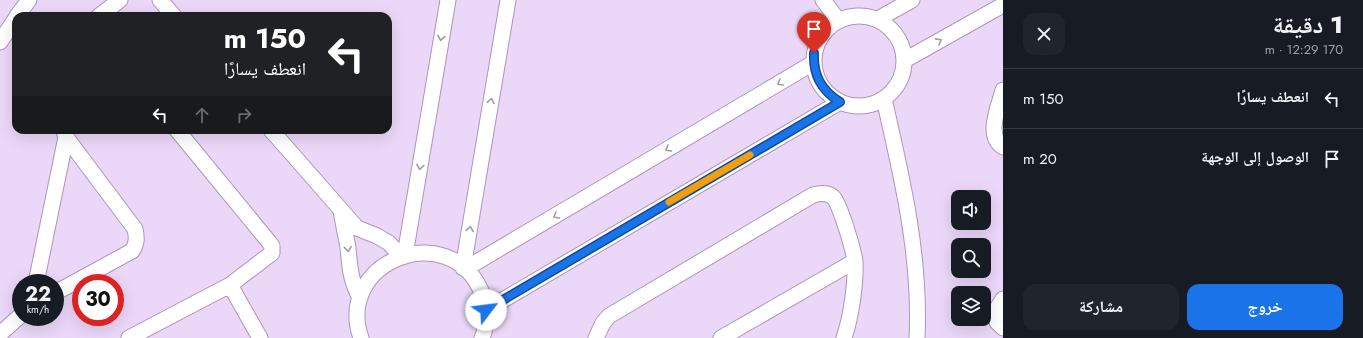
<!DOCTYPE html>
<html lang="ar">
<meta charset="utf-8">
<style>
body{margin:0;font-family:Jost,"Noto Naskh Arabic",sans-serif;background:#20242c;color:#f1f3f6;direction:rtl;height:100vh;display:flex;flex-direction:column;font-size:15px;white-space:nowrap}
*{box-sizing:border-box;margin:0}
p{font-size:13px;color:#9ea1a6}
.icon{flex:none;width:22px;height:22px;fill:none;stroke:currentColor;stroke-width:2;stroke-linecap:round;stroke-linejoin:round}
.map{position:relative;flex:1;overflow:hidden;direction:ltr}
.sheet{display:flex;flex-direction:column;background:#171b24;width:360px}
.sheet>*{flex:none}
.banner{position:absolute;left:12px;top:12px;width:380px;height:122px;border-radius:12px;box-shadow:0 4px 16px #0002;direction:rtl;background:#202124;color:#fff;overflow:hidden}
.fabs{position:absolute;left:951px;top:190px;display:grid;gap:8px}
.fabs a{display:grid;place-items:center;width:40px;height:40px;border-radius:8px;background:#171b24;box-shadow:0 4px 16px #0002;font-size:20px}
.speed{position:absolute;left:12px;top:274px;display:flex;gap:8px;font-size:20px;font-weight:700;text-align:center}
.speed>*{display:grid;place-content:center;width:52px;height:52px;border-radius:50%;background:#171b24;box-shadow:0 4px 16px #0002;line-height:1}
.speed small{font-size:10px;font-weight:400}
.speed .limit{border:6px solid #d22;background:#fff;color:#111}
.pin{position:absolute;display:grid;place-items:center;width:34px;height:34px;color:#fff;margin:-41px -17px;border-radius:50% 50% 50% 0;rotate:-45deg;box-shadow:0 0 4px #0007}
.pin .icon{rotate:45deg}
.me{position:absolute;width:44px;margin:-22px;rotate:60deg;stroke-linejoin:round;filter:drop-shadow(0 0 3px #0008)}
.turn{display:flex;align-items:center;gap:14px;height:84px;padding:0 20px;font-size:18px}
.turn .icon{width:52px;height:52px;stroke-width:2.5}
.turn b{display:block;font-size:28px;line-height:34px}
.lanes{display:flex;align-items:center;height:38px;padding:0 20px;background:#0003;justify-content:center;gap:20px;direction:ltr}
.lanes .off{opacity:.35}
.round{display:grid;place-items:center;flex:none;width:42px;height:42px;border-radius:12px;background:#20242c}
.summary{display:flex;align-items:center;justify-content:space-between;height:68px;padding:0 20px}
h1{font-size:24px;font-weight:800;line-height:30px}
.primary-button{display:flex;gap:8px;margin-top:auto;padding:8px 20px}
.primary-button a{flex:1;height:46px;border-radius:12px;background:#1a73e8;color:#fff;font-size:16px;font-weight:800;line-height:46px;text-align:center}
.primary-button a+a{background:#20242c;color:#f1f3f6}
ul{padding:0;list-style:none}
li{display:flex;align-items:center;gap:12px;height:60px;padding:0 20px;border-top:1px solid #363941}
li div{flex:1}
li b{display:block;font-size:15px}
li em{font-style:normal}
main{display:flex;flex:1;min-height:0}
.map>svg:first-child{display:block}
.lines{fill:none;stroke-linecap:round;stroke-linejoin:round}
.minor-casing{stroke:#aa97b6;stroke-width:17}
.minor{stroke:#fff;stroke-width:15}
.oneway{stroke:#a09ca2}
.route-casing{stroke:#114b97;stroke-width:10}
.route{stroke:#1a73e8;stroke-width:7}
.slow{stroke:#f59e0b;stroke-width:7}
</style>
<main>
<section class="sheet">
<div class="summary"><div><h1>1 دقيقة</h1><p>170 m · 12:29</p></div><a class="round"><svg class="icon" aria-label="close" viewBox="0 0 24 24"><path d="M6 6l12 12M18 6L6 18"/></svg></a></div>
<ul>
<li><svg class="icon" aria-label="left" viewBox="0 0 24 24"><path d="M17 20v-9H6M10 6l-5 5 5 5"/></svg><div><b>انعطف يسارًا</b></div><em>150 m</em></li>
<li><svg class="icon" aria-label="arrive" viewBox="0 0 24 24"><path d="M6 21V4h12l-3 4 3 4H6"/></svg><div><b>الوصول إلى الوجهة</b></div><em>20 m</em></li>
</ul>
<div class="primary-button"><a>خروج</a><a>مشاركة</a></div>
</section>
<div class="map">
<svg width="1003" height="338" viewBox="0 0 1003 338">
<rect width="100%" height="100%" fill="#ebd7f8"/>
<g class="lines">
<defs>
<path id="minor" d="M160 0 174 16
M823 0 838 20
M814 61a45 45 0 1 1 90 0a45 45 0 1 1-90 0Z
M17 16 29 0
M99 16 120 0
M878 19 912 0
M0 42 16 18
M905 60 1003 5
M1003 90C999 106 985 136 1003 147
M884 99C902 177 921 257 917 338
M271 130 357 228 377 236 389 243 401 256
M341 211C343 223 346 235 348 248 350 268 350 279 360 298
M405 255 448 0
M463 268 508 0
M465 269 813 63
M36 283 66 137 64 131
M230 285 260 338
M55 293 132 251C137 244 137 238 135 229L66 137
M1003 299 996 310 997 322 1003 328
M486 310 840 102
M0 334 21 315
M129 338 230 285 272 253V246L269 242 177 130
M361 338C334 261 450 216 482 293 487 307 488 324 482 338
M596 338 603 323 609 316 813 195C820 193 827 192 833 197 840 204 854 251 855 262 856 284 851 317 844 338
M721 338 855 261"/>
</defs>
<use href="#minor" class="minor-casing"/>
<use href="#minor" class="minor"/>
</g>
<defs><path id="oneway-chevron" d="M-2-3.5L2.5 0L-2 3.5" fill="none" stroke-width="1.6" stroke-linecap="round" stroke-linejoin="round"/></defs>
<g class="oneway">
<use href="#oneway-chevron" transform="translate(441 38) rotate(100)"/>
<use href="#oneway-chevron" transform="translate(939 41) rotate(-29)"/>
<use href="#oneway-chevron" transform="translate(780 83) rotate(149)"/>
<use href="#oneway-chevron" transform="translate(491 101) rotate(-81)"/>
<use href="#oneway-chevron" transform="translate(668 149) rotate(149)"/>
<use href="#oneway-chevron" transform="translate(420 167) rotate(100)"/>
<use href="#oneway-chevron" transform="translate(556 216) rotate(149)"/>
<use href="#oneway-chevron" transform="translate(470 229) rotate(-81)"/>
<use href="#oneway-chevron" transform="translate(348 249) rotate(84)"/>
</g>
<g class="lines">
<defs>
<path id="route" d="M486 310 840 102C821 90 813 75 814 53"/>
</defs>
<use href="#route" class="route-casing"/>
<use href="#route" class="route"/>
<path class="slow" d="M669 202 750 155"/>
</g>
</svg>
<div class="fabs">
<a><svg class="icon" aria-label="sound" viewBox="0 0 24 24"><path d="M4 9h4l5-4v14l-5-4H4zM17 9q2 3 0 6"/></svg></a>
<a><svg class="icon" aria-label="search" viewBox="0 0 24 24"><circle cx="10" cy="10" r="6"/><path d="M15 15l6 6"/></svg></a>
<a><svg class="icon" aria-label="layers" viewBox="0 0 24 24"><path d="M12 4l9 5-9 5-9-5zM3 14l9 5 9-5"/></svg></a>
</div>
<div class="speed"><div>22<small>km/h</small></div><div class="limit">30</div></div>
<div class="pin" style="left:814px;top:53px;background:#d93025"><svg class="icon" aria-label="arrive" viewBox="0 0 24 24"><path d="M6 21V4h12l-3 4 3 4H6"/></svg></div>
<svg class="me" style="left:486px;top:310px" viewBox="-20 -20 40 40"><circle r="19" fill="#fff"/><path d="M0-13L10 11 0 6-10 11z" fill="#1a73e8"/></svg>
<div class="banner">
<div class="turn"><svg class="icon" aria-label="left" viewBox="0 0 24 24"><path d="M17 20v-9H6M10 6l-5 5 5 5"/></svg><div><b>150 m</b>انعطف يسارًا</div></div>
<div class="lanes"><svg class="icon" aria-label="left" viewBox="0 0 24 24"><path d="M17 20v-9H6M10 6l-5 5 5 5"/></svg><svg class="icon off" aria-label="ahead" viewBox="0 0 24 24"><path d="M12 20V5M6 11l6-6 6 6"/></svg><svg class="icon off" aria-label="right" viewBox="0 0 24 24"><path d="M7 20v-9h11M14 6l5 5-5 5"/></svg></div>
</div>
</div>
</main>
